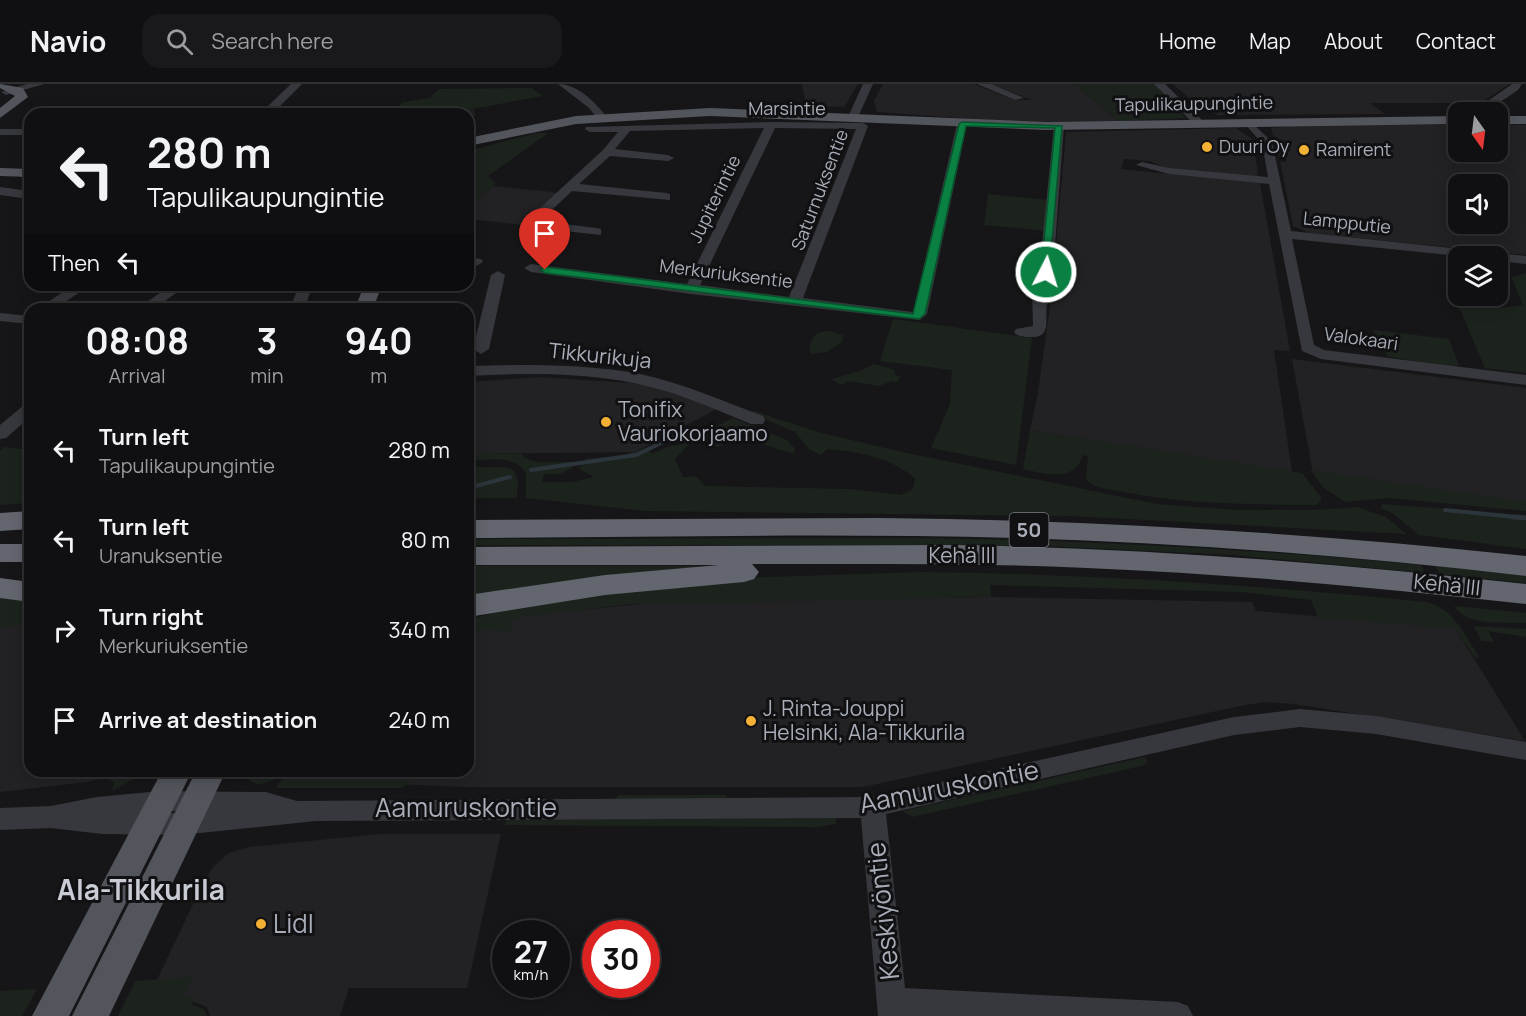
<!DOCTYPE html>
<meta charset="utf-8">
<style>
body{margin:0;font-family:Manrope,sans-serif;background:#19191b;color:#f1f3f6;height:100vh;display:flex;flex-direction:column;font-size:22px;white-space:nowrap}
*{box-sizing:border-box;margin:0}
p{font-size:20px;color:#9c9d9f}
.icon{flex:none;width:33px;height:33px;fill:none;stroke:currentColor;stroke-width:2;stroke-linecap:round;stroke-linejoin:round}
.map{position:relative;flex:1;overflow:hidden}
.details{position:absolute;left:24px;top:219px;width:450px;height:474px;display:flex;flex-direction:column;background:#101012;border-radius:18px;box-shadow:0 3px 15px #0003,0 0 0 2px #303032}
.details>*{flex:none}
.top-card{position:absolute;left:24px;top:24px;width:450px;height:183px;border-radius:18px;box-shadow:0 3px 15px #0003,0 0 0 2px #303032;background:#101012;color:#f1f3f6;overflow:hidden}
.needle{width:39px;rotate:166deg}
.controls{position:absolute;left:1448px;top:18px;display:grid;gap:12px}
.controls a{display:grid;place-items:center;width:60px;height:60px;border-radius:12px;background:#101012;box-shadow:0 3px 15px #0003,0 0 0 2px #303032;font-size:30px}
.speed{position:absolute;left:492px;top:836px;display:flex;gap:12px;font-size:30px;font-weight:700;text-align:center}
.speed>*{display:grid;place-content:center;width:78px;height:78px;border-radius:50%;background:#101012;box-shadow:0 3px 15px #0003,0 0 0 2px #303032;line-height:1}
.speed small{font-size:15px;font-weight:400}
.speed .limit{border:9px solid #d22;background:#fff;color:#111}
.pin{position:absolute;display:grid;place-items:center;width:51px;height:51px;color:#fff;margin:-62px -26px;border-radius:50% 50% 50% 0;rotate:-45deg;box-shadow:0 0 6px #0007}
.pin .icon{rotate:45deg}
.me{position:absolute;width:66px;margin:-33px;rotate:5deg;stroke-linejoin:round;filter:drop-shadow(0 0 4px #0008)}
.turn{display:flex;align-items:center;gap:21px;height:126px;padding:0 24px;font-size:27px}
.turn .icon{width:78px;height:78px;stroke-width:2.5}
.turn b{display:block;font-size:42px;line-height:51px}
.then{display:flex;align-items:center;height:57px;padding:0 24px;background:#0003;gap:12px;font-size:22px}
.eta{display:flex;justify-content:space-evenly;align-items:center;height:102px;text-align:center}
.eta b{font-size:36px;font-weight:700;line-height:42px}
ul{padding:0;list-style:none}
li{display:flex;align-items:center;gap:18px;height:90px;padding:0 24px}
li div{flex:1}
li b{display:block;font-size:22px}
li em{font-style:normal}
header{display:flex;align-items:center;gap:36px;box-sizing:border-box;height:84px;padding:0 30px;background:#101012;border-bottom:2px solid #303032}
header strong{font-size:28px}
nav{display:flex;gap:33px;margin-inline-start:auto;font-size:21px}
.search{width:420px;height:54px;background:#19191b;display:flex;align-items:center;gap:15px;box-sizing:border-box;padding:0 21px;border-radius:18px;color:#9c9d9f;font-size:22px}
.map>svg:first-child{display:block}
.built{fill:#222225;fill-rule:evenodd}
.green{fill:#1c231d}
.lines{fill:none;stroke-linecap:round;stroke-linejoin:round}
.stream-far2{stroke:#2c353c;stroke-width:2}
.stream-far1{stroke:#2c353c;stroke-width:4}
.stream{stroke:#2c353c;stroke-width:4.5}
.minor{fill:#37383d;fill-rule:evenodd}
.major{fill:#53555c;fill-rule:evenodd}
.highway{fill:#63666e;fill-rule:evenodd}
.route{fill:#0b8043;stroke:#07532c;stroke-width:1.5}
.poi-dot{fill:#f2b134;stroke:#111113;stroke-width:2}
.labels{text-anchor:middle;stroke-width:6;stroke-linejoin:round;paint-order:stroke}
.far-street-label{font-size:18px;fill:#a8adb8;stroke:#111113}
.far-poi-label{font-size:18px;fill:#a8adb8;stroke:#111113;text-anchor:start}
.shield{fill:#111113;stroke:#7b7e86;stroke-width:1.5}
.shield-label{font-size:20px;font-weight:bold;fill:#a8adb8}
.street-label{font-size:21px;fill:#a8adb8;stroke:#111113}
.poi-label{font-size:21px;fill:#a8adb8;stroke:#111113;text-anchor:start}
.near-street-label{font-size:26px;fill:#a8adb8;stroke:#111113}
.near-poi-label{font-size:26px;fill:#a8adb8;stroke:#111113;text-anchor:start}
.near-quarter-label{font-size:28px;font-weight:bold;fill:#c9ccd4;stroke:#111113}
</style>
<header>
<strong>Navio</strong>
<div class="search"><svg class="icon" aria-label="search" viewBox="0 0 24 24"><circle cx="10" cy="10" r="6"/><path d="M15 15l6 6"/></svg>Search here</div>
<nav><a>Home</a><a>Map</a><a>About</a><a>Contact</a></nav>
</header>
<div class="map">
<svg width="1526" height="932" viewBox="0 0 1526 932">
<rect width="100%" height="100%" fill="#161618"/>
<path class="built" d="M802 0H858L844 23 806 22Z
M883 0H974L1014 16H1032L989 0H1073L1120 37 1016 38 877 28 874 17Z
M1173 0H1508V1L1480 19H1370L1385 30 1218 31 1199 23Z
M1497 40 1526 41V171L1310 149 1293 142 1280 77 1286 78V75L1279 74 1271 44 1296 41H1458V68H1497ZM1458 100H1497V140H1458Z
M1236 44 1253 56 1258 91 1255 93 1166 84 1150 77 1124 75 1121 85 1260 99 1290 267 1274 266 1292 388 1030 346 1038 308 1052 208 1066 48Z
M493 102 552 108 556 109V112L524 141 468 135V123Z
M1292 275 1526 304V421L1313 389Z
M540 293 646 300 717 325 635 368 468 370V298Z
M991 513 1252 518 1256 527 1455 544 1525 657 1294 620 1266 618 1245 621 863 703H467L286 696 279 694 273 687H468V541L510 533 651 519Z
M0 526 30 531V687H118L108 693 88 698 0 708Z
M379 750H501L467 904H349L340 932H210L207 923 154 902 206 793 214 782 229 769 249 763Z"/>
<path class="green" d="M1073 0H1154L1186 34 1120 37Z
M532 4 542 12 473 25 476 32 468 33V30L440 29 446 22 422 23 416 29 395 25 403 18 429 14 440 5Z
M537 49H548L488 92 496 99 468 123V67Z
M988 110 1049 116 1047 147 984 141Z
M1526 189V289L1485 284 1456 216 1499 224 1523 221 1511 193Z
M893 235 1032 254 1016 381 931 364 950 320 952 286 880 277Z
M1373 246 1449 255 1459 281 1448 283 1387 272Z
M828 247 843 251 842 258 827 268 810 270C808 257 814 247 828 247Z
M874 280 895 286 894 290 901 293 897 298 892 297 879 302 849 297 841 301 831 295 860 287Z
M754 327 821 349 907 369 1157 420 1236 426H1317L1357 423 1386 433 1406 450 1071 432 644 427 526 414V389C515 370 486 376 468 377V370H521C535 384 556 376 573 378V383L561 390H544L542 398H572L594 393 579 385 586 375 620 372 646 364 652 370 669 362H677L733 334 787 356 795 365 793 370C767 362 743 349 718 363L705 358H691L675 375 683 393 696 392 705 402 849 405 901 411 913 405 915 395C892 373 859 368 827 365L821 371 809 365 795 348 751 329Z
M1030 346 1302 389 1321 413V417L1316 421C1251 420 1188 421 1125 408 1112 406 1096 405 1086 396L1088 372 1083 371C1074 399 1046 390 1023 385Z
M4 363 30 366V419L0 421V367Z
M468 383H506L514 387 518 396 517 414H468Z
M1310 386 1526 418V427L1389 414 1345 418 1323 403Z
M1382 420 1526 431V465L1419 451 1394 430 1381 424Z
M915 454C1084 456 1253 465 1421 481L1425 489 1233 471 1046 462 468 461V455Z
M1435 481 1526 492V499L1439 490Z
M468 482H731L468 517Z
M922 488C1091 490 1258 501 1426 518 1452 523 1466 552 1479 573L1475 574 1455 544 1318 534 1311 516 1241 508 990 501 991 513 631 520 513 534 510 547 484 546 468 551V535L561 514 739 494Z
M0 511 30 516V541L0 542Z
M1454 522 1526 529V539C1504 538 1467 543 1454 522Z
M1474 542 1526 545V553L1488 547 1494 558 1481 557Z
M1145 673 1148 678 1142 682 912 733 903 727Z
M121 687H142L135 694 112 707 114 698 107 695V691Z
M245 687H287C275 696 251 711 245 687Z
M292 688 295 692H408L410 698 401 704H276L279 698Z
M619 711H726V716L615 715Z
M836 734V740L817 743 504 741 508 736Z
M192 893 184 913H195L192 921 204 925 207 932H118L135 897Z
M37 905 22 932H0V907Z"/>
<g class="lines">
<path class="stream-far2" d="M21 92 30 93"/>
<path class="stream-far1" d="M531 386 636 371 682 349
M468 404 510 393
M1445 426 1526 434"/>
<path class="stream" d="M1512 433 1526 434"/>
<path class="minor" d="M27 0H44L6 11 1 8Z
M291 0H302L276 26H268V22Z
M558 0C579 0 597 20 609 36L608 38H600L589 24Z
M863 0H873L858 33 849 35 848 33Z
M977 0H991L1024 14 1015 16Z
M1154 0H1165L1203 37V41H1195Z
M1512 0H1522L1518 6 1493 23 1496 28 1483 27 1485 19Z
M1248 35 1272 58 1291 147 1526 172V180L1497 177V172H1459L1292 155 1314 261 1324 266 1526 291V301L1321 275 1302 267 1269 100 1169 90 1136 81 1142 78 1169 84 1268 93 1262 59 1243 38Z
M962 37 967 40 927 230 920 236 691 210 531 188 524 184 531 180 687 200 764 44 630 47 615 65 668 71 674 74 668 77 610 72 579 100 666 109 670 110V116L572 107 540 137 596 144 601 145V151L528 143V135L603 66 618 48H590L585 45 586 43 771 38 863 39 868 42 803 214 913 228 957 40ZM775 44 856 45 789 213 700 201Z
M1059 39 1064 42 1053 188C1057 201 1051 207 1047 220 1044 233 1053 254 1031 253 1024 253 1018 253 1014 248L1016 245 1033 242 1032 206 1040 202 1039 188 1054 42Z
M0 45H30V51H0Z
M0 103 30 107V115L0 111Z
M468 173 481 175 483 178 476 182 468 181Z
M498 187 505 191 489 265 481 270 473 265 491 191Z
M73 201H90L55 225H38Z
M171 201H187L154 225H137Z
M299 201H313L304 225H290Z
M0 229 30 232V240L0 237Z
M514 281C556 281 598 282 640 290 682 299 723 317 763 332L765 336 763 340H751C714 325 677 308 638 300 582 288 524 289 468 292V282Z
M30 320V333L6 354 0 355V341L24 321Z
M1300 625 1376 632 1526 658V676L1376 650 1300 643 1234 651 886 730 905 904 1178 918 1188 922 1193 932H878L861 734 316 737 180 751 102 750 51 744 0 746V724L51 722 97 713 160 707 266 708 297 717 873 713 1234 633ZM160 727 209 728 137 730Z"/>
<path class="major" d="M0 0 23 4 28 13 0 34V24L15 12 0 4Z
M710 24 1046 38 1458 32V40L1046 46 710 32 576 40 468 62V54L576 32Z
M1497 32H1526V40H1497Z
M0 84 30 85V93L0 92Z
M364 201H382L373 225H355Z
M162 687H192L69 932H32Z
M196 687H226L109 932H72Z"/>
<path class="highway" d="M30 427V445L0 447V429Z
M879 434C1096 436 1311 449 1526 472V492C1357 472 1187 459 1016 454 834 449 651 453 468 454V436Z
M0 460H30V478H0Z
M953 461C1145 464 1335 479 1526 500V520C1380 504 1234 490 1087 484 976 479 863 480 752 480L759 488 754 495 744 498 605 511 468 533V511L605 491 719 481H468V463Z
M0 494 30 498V518L0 514Z"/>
</g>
<path class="route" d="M962 38 1062 42 1049 190 1041 188 1055 44 966 42 925 230 919 235 545 189 540 186 545 183 913 230 959 40Z"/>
<g class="poi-dot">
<circle cx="1207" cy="63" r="6"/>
<circle cx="1304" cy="66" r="6"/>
<circle cx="606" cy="338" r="6"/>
<circle cx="751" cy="637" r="6"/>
<circle cx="261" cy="840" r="6"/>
</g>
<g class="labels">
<g class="far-street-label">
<text transform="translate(1194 20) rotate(-1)" y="6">Tapulikaupungintie</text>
<text x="787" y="31">Marsintie</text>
<text transform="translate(820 106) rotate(-69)" y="6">Saturnuksentie</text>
<text transform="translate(715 115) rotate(-64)" y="6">Jupiterintie</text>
<text transform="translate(1347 139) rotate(6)" y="6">Lampputie</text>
<text transform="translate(726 190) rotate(7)" y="6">Merkuriuksentie</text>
<text transform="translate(1361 255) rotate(8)" y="6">Valokaari</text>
</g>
<g class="far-poi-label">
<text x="1219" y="69">Duuri Oy</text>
<text x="1316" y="72">Ramirent</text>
</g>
<rect class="shield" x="1009.5" y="429" width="39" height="34" rx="4.5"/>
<g class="shield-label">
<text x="1029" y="453">50</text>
</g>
<g class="street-label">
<text transform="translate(600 272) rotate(6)" y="7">Tikkurikuja</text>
<text x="962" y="479">Kehä III</text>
<text transform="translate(1447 501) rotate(6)" y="7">Kehä III</text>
</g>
<g class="poi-label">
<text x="618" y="333">Tonifix<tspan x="618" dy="24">Vauriokorjaamo</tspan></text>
<text x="763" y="632">J. Rinta-Jouppi<tspan x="763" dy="24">Helsinki, Ala-Tikkurila</tspan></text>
</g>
<g class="near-street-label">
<text transform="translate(949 703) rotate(-11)" y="9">Aamuruskontie</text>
<text x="466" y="733">Aamuruskontie</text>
<text transform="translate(883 827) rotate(-96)" y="9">Keskiyöntie</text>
</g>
<g class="near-poi-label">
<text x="273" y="849">Lidl</text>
</g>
<g class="near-quarter-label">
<text x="141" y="816">Ala-Tikkurila</text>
</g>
</g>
</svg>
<div class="controls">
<a><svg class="needle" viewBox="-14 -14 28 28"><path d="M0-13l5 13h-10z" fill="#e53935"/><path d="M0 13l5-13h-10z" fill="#9c9d9f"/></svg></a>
<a><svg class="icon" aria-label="sound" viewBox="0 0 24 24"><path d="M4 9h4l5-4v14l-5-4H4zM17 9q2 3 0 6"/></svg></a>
<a><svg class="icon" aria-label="layers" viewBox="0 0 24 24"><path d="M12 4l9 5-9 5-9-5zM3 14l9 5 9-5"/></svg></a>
</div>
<div class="speed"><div>27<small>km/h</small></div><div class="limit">30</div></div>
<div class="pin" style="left:545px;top:186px;background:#d93025"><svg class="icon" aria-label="arrive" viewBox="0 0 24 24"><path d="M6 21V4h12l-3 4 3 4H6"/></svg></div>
<svg class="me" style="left:1046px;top:188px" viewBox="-20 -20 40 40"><circle r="17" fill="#0b8043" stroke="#fff" stroke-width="3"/><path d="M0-11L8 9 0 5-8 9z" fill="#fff"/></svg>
<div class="top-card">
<div class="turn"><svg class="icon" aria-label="left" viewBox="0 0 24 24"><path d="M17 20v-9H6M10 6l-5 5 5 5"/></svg><div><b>280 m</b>Tapulikaupungintie</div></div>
<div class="then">Then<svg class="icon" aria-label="left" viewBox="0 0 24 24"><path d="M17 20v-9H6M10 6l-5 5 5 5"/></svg></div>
</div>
<section class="details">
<div class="eta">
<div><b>08:08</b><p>Arrival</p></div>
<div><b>3</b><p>min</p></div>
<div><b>940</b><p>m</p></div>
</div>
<ul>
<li><svg class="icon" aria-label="left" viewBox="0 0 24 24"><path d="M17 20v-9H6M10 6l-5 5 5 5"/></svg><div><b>Turn left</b><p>Tapulikaupungintie</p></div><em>280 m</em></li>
<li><svg class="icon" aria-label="left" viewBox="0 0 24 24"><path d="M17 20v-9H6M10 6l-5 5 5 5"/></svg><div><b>Turn left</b><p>Uranuksentie</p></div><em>80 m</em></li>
<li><svg class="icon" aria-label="right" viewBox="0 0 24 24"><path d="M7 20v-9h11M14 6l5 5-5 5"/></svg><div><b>Turn right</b><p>Merkuriuksentie</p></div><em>340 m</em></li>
<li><svg class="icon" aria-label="arrive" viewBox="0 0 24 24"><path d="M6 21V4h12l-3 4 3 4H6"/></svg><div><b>Arrive at destination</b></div><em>240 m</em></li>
</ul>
</section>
</div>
